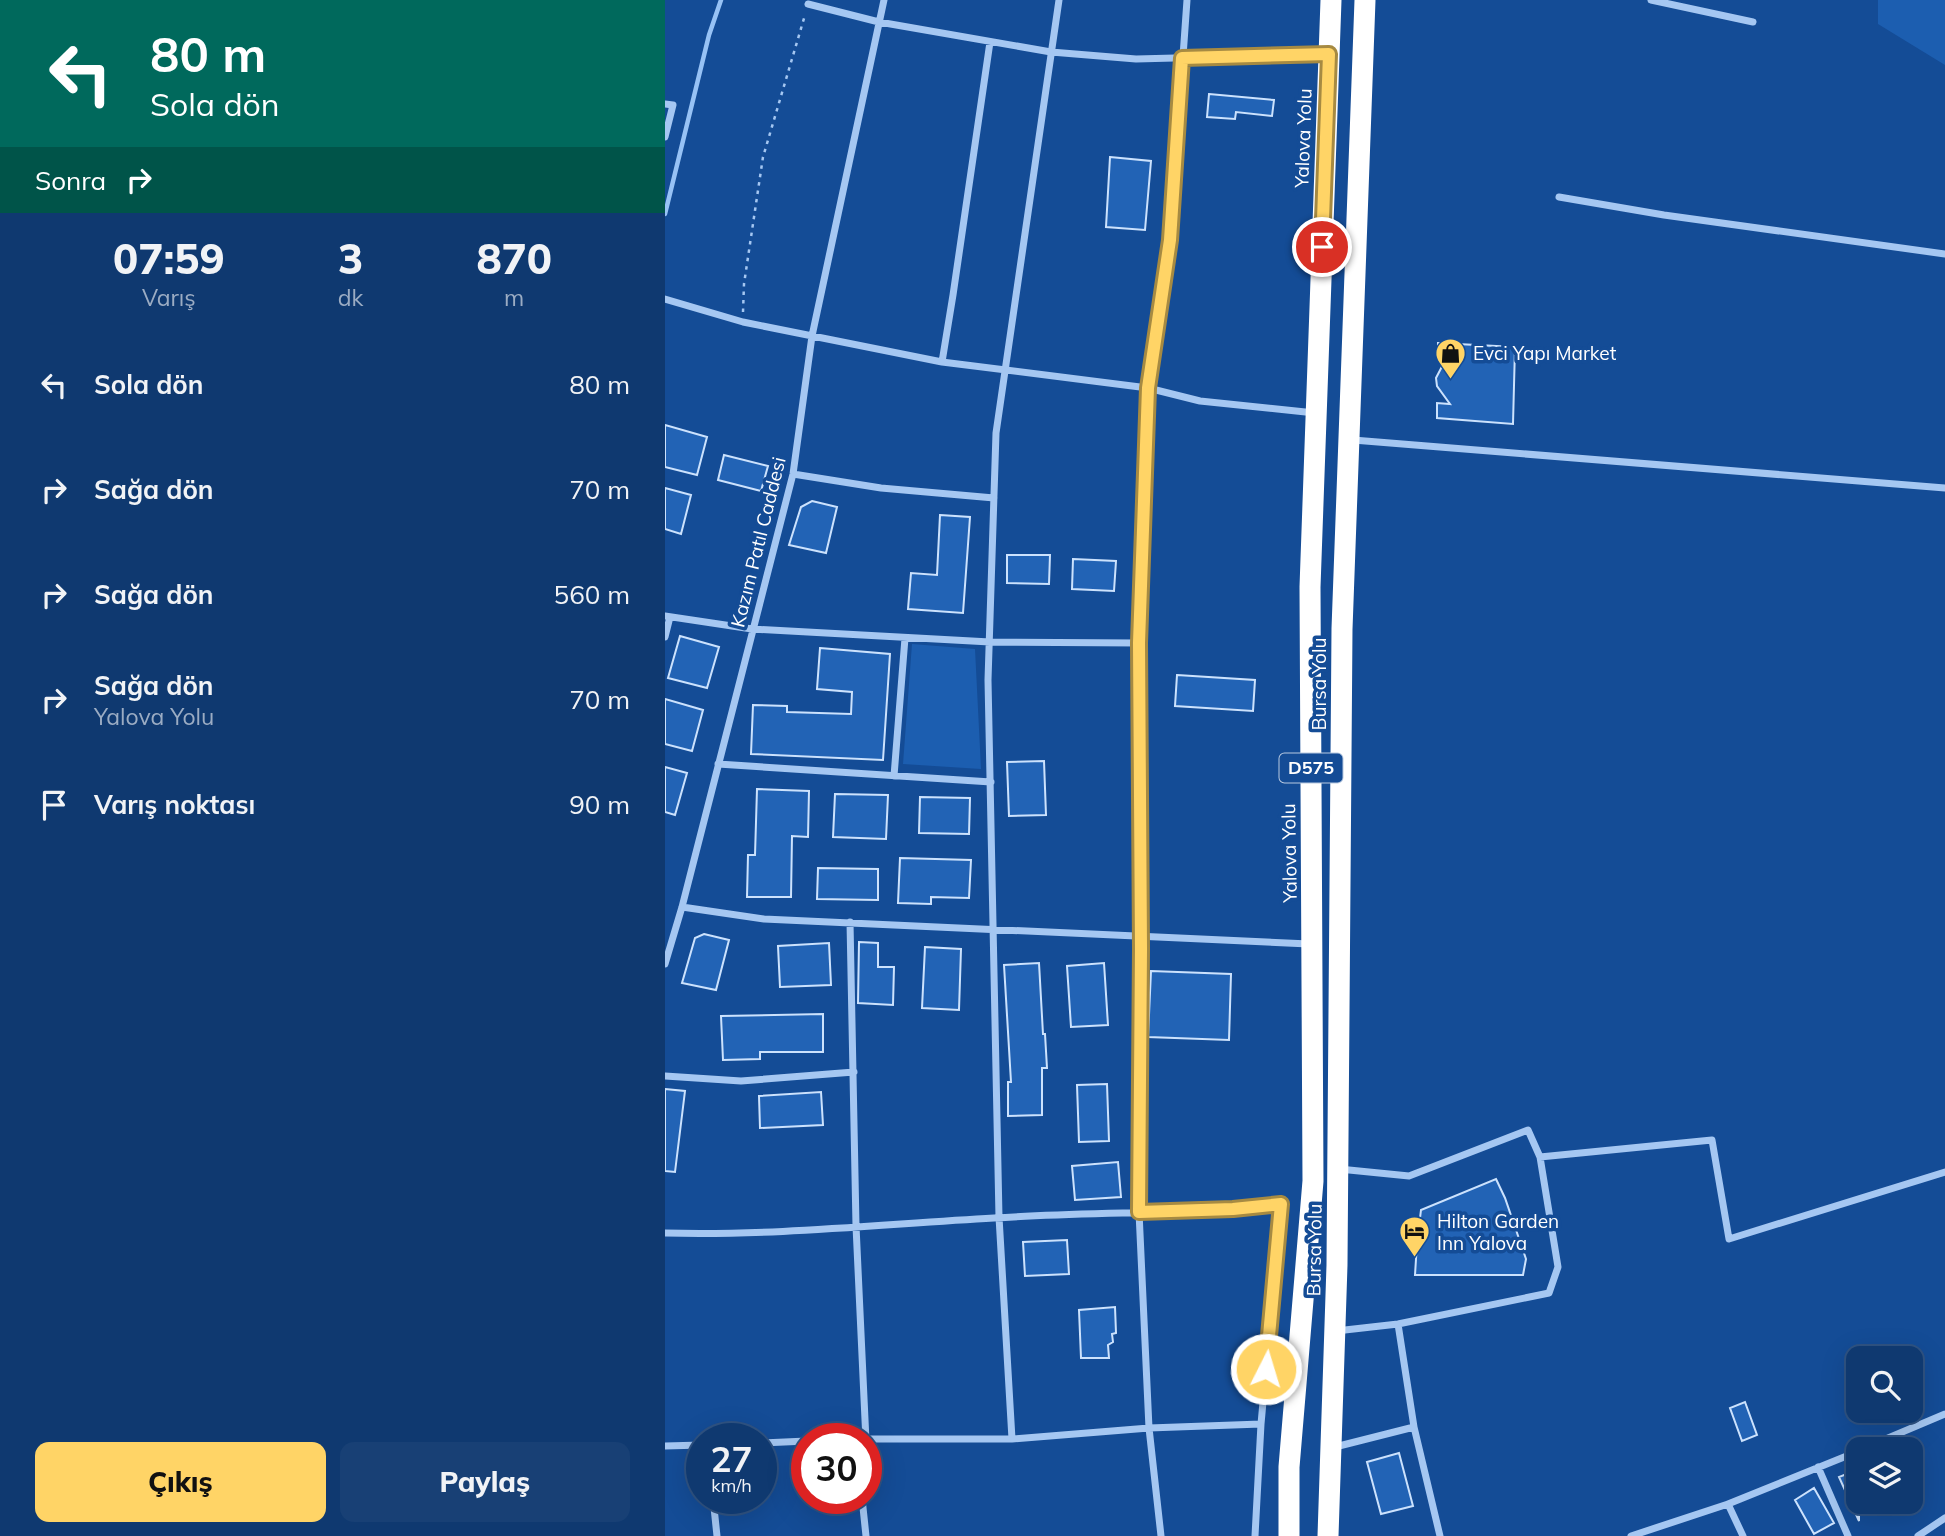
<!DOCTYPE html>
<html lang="tr">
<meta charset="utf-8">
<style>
body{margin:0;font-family:Mulish,sans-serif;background:#184075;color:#f1f3f6;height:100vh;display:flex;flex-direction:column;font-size:26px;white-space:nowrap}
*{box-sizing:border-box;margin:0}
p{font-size:23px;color:#9bacc3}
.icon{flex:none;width:38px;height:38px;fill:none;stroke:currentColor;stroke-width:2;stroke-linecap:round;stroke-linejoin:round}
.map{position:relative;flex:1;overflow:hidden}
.side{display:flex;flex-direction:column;background:#0f3970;width:665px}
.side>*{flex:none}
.top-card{background:#00695c;color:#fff;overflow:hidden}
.fabs{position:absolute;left:1181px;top:1346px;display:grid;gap:14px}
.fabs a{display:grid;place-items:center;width:77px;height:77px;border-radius:14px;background:#0f3970;box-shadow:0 7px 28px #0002,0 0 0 2px #2f5383;font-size:35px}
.speed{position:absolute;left:21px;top:1423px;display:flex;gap:14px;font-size:35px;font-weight:700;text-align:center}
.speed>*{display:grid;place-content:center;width:91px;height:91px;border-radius:50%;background:#0f3970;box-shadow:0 7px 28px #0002,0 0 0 2px #2f5383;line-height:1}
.speed small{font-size:18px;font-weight:400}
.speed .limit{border:10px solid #d22;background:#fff;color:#111}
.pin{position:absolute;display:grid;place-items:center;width:60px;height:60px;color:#fff;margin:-30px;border:4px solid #fff;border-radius:50%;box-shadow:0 2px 7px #0007}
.me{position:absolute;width:77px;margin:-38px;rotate:5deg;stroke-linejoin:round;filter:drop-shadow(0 0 5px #0008)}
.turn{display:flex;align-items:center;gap:24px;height:147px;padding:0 35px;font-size:32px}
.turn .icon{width:91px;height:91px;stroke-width:2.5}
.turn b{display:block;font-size:49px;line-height:60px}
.then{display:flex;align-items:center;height:66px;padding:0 35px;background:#0003;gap:14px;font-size:26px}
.eta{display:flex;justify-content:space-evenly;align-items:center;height:119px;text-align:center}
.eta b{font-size:42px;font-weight:800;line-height:49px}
.cta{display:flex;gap:14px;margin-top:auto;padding:14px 35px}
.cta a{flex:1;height:80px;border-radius:14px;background:#ffd466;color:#111;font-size:28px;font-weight:800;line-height:80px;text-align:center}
.cta a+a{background:#184075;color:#f1f3f6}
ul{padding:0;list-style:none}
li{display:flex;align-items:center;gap:21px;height:105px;padding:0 35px}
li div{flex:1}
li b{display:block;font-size:26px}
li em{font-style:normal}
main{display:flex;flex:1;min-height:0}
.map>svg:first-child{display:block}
.green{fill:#1c5eb0}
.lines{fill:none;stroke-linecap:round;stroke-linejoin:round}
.stream{stroke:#97c2f5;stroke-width:4.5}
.building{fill:#2263b5;stroke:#cce2fd;stroke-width:2}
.path{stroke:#a5c7f2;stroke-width:2.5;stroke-dasharray:3.5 5;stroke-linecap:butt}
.street{stroke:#a5c7f2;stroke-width:7}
.highway{stroke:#fff;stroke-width:21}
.route-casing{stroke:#a68a42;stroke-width:18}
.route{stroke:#ffd466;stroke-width:12}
.labels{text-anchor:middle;stroke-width:7;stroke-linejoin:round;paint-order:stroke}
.shield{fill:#144c96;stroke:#b8c9e0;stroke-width:2}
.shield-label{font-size:18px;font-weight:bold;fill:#fff}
.street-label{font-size:19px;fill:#fff;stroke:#144c96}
.poi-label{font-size:19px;fill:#fff;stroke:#144c96;text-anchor:start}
</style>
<main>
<section class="side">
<div class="top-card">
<div class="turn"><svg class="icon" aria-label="left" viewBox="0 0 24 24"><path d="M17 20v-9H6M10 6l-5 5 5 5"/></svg><div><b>80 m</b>Sola dön</div></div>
<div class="then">Sonra<svg class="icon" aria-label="right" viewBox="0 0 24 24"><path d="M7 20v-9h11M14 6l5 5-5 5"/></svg></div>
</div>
<div class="eta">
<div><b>07:59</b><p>Varış</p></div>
<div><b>3</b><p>dk</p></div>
<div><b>870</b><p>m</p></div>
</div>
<ul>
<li><svg class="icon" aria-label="left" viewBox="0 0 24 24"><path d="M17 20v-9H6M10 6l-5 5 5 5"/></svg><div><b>Sola dön</b></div><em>80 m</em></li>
<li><svg class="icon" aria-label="right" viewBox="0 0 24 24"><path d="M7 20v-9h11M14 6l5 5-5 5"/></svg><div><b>Sağa dön</b></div><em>70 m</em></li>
<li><svg class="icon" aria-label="right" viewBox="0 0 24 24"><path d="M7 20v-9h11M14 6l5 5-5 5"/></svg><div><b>Sağa dön</b></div><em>560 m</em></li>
<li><svg class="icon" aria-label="right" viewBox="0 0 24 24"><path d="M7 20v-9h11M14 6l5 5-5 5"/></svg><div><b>Sağa dön</b><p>Yalova Yolu</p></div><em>70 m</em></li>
<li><svg class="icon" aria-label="arrive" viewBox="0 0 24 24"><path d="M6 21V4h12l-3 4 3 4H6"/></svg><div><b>Varış noktası</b></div><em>90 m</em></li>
</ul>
<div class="cta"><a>Çıkış</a><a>Paylaş</a></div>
</section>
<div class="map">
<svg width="1280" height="1536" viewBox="0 0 1280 1536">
<rect width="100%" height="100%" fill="#144c96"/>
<path class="green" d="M1213 0H1280V65L1213 24Z
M247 644 310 649 316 769 238 764Z"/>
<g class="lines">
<path class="stream" d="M0 214 44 35 56 0"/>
</g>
<path class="building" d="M544 94 609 100 607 116 571 112 570 119 542 117Z
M445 157 486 161 480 230 441 227Z
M773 343 850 347 848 424 772 418V403L785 404 772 386 771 378 783 355 773 356Z
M0 425 42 437 32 475 0 467Z
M59 455 103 466 96 491 53 480Z
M0 488 26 495 16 534 0 529Z
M147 501 172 507 161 553 124 545 136 507Z
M275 515 305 517 298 613 243 609 246 573 272 575Z
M342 555H385L384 584 342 583Z
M408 559 451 561 449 591 407 589Z
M15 636 54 647 42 688 3 678Z
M155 648 225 654 218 760 86 754 88 705 122 706V712L186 714 187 692 152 689Z
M512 675 590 680 588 711 510 706Z
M0 699 38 710 27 751 0 744Z
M379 761 381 815 344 816 342 762Z
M0 767 22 773 10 815 0 812Z
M92 789 144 791 143 837 127 836 126 897H82L83 855H90Z
M170 794 223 795 221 839 168 837Z
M255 797 305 798 304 834 254 833Z
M235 858 306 860 304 898 266 897V904L233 903Z
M153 868 213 869V900L152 899Z
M39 934 64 940 51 990 17 983 30 938Z
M194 942 213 943V967H229L228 1005 193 1003Z
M164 943 166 985 115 987 113 946Z
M260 947 296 949 294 1010 257 1008Z
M374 963 378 1034H380L382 1068H377V1115L343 1116V1082H346L339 965Z
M439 963 443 1025 406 1027 402 966Z
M486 971 566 974 564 1040 483 1037Z
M158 1014V1052H95V1059L58 1060 56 1016Z
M442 1084 444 1141 414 1142 412 1085Z
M0 1089 20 1091 10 1172 0 1171Z
M156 1092 158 1125 95 1128 94 1096Z
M453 1162 456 1197 410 1200 407 1166Z
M831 1179 840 1198 861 1259 858 1275H750L752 1243 756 1210Z
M402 1240 404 1274 360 1276 358 1242Z
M450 1307 451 1333 447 1334 448 1342 443 1345 444 1358H416L414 1310Z
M1080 1402 1092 1435 1077 1441 1065 1408Z
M734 1453 748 1506 716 1514 702 1462Z
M1189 1471 1194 1480V1521L1174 1477Z
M1149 1488 1169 1523 1149 1534 1130 1500Z"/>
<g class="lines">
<path class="path" d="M78 312 79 284 98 157 140 15"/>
<path class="street" d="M986 0 1088 22
M143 4 214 22 386 52 471 59 662 54
M0 104 8 105 0 137
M894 197 999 215 1280 254
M0 299 78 322 277 362 483 388 535 401 650 413
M277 362 288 295 325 42
M688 440 1280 488
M128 474 216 488 329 498
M0 616 87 629 325 642 474 643
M0 637 5 617
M53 764 326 782
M229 776 240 638
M17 907 99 919 644 944
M185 922 191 1226 201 1441
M0 964 17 907 128 474 147 336 219 0
M0 1076 76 1081 189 1072
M674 1169 744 1176 863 1130 875 1157 1047 1140 1064 1239 1280 1172
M0 1233C109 1236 220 1224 329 1218 425 1212 521 1214 616 1204L596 1424 590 1536
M733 1324 749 1427
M671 1331 733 1324 884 1293 893 1267 875 1157
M201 1439H347L484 1428 596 1424
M347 1439 334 1217 323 680 331 433 394 0
M96 1443 142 1441
M0 1446 37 1445
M670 1447 749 1427 775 1536
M1197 1449 1280 1414
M1153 1467 1183 1536
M48 1498 52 1536
M197 1498 201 1536
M1063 1504 1078 1536
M496 1536 484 1428 474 1212 476 938 474 643 483 388 505 240 522 0
M966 1536 1063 1504 1194 1451
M1253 1536 1280 1518"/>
<path class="highway" d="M624 1536V1467L648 1181 645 587 666 0
M663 1536 672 1265 677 629 700 0"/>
</g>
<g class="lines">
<defs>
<path id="route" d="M601 1369 616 1204 568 1209 474 1212 476 949 474 643 483 388 505 240 517 58 664 54 657 247"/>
</defs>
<use href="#route" class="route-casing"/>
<use href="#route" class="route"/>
</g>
<defs>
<symbol id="shop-pin" viewBox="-11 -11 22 30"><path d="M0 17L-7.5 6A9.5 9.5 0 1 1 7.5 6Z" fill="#ffd466" stroke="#144c96"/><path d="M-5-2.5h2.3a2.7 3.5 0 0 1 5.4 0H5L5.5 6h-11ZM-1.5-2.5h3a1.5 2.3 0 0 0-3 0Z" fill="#111"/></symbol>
<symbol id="hotel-pin" viewBox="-11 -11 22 30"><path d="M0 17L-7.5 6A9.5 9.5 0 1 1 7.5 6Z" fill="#ffd466" stroke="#144c96"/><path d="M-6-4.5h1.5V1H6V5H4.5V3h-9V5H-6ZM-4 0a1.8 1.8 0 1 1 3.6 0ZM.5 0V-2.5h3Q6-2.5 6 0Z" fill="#111"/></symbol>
</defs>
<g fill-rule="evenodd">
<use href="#shop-pin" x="768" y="336" width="35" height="47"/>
<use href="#hotel-pin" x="732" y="1214" width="35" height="47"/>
</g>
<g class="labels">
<rect class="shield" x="614.5" y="753.5" width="63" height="29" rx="5"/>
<g class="shield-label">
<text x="646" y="774">D575</text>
</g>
<g class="street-label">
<text transform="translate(638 138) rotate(-88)" y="7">Yalova Yolu</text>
<text transform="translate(93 542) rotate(-76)" y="7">Kazım Patıl Caddesi</text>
<text transform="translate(654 684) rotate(-90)" y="7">Bursa Yolu</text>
<text transform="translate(624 853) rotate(-91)" y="7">Yalova Yolu</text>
<text transform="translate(649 1250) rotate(-89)" y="7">Bursa Yolu</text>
</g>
<g class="poi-label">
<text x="808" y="360">Evci Yapı Market</text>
<text x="772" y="1228">Hilton Garden<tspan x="772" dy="22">Inn Yalova</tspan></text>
</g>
</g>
</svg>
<div class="fabs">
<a><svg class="icon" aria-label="search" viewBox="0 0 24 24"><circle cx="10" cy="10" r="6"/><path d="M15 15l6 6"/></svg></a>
<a><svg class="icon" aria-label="layers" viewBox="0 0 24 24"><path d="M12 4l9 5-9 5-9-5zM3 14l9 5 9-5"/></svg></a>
</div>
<div class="speed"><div>27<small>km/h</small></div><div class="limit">30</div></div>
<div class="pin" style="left:657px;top:247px;background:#d93025"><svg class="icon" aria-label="arrive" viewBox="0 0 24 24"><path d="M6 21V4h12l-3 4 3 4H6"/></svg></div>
<svg class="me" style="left:601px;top:1369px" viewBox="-20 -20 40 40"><circle r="17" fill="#ffd466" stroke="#fff" stroke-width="3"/><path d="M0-11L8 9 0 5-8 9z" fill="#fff"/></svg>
</div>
</main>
